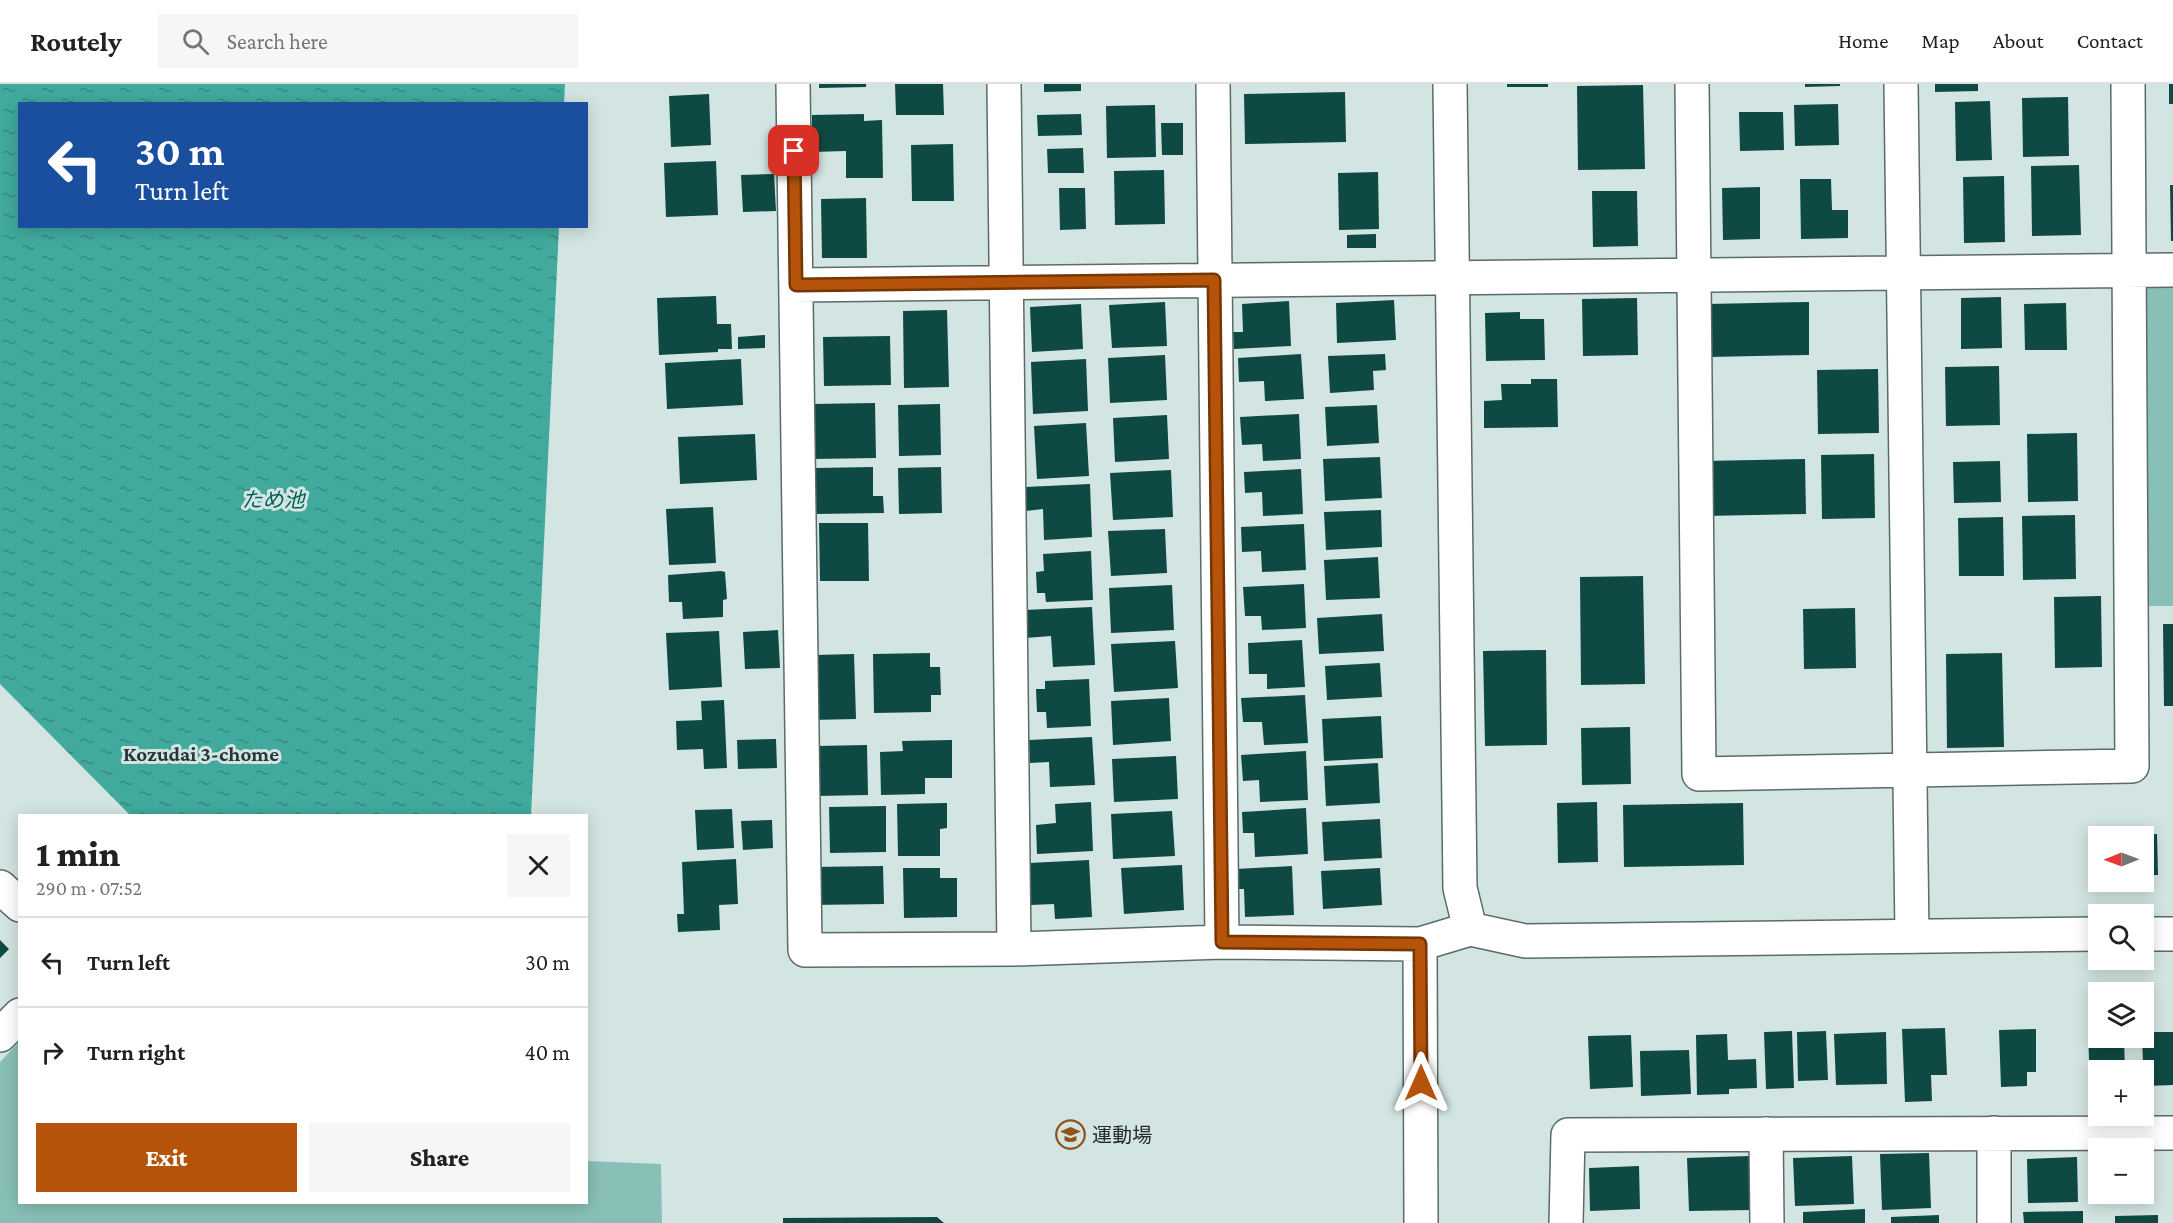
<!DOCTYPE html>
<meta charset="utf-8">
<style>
body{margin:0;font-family:"Crimson Pro","Noto Sans JP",serif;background:#f6f6f6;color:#202124;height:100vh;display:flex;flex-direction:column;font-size:22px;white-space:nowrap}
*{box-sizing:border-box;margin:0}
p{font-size:20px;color:#757577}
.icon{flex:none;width:33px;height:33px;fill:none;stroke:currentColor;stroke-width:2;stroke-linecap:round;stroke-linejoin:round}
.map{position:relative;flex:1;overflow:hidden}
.details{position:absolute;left:18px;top:730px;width:570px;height:390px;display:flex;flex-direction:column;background:#fff;border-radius:0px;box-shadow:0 3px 15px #0003}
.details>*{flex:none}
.hud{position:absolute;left:18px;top:18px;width:570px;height:126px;border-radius:0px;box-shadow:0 3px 15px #0003;background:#1a4fa0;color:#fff;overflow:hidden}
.needle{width:39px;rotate:269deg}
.fabs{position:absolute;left:2088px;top:742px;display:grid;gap:12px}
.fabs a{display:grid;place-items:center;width:66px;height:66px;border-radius:0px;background:#fff;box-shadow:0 3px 15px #0003;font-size:30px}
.pin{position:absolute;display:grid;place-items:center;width:51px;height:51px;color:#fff;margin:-26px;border-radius:12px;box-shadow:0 3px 9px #0006}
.me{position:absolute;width:66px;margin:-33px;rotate:0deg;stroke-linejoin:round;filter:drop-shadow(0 0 4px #0008)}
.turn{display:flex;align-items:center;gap:21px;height:126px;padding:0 18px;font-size:27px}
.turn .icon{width:78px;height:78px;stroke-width:2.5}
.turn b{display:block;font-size:42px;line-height:51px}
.round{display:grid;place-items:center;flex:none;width:63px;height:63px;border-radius:0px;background:#f6f6f6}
.headline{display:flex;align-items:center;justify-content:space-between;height:102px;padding:0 18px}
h1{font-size:36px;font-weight:800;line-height:45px}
.primary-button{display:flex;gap:12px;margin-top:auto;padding:12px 18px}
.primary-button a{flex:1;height:69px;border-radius:0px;background:#b45309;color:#fff;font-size:24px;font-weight:800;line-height:69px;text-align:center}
.primary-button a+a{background:#f6f6f6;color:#202124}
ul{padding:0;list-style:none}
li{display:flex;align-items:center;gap:18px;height:90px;padding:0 18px;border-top:2px solid #e0e0e0}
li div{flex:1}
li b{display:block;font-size:22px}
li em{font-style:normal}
header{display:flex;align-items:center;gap:36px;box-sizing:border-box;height:84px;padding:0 30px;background:#fff;border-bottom:2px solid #e0e0e0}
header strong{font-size:28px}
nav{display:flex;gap:33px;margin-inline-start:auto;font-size:21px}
.search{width:420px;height:54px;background:#f6f6f6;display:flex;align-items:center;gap:15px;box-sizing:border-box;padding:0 21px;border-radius:0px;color:#757577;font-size:22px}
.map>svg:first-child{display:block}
.green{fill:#88c0b7}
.water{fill:url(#water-ripples)}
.building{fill:#0f4943}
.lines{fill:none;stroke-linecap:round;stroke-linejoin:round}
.minor-casing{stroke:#5b6b68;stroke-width:36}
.tertiary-casing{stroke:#5b6b68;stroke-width:36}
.minor{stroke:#fff;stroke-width:33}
.tertiary{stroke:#fff;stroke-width:33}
.route-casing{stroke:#753606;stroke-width:15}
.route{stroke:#b45309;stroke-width:10}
.labels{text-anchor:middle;stroke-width:6;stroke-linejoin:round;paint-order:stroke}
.poi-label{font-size:20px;fill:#232a29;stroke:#d3e5e2;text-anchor:start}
.water-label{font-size:21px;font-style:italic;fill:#025f56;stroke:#d3e5e2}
.neighbourhood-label{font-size:21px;font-weight:bold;fill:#283735;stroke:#d3e5e2}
</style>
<header>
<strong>Routely</strong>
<div class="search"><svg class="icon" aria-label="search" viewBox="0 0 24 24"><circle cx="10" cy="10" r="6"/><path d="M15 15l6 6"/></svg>Search here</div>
<nav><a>Home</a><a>Map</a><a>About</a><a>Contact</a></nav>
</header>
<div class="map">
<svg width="2173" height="1139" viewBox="0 0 2173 1139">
<defs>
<pattern id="water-ripples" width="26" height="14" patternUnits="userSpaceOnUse" patternTransform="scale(1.5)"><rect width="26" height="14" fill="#41aa9d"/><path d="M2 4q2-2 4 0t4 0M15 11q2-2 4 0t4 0" fill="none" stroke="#368b80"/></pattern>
</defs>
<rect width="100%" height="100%" fill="#d3e5e2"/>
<path class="green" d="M2144 193H2173V522H2144Z
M19 958 20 1119H586L587 1077 661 1080 662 1139H0V978Z"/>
<path class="water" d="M0 0H565L564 20H20V142L559 143 531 732H131L0 600Z"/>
<path class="building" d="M819 0H866V3L819 4Z
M895 0H943L944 31H896Z
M1044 0H1081V7L1044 8Z
M1507 0H1548V3H1507Z
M1805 0H1840V2L1805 3Z
M1935 0H1978V7L1935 8Z
M2169 0H2173V20H2169Z
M1643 1 1645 85 1578 86 1577 2Z
M1345 8 1346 58 1245 60 1244 10Z
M709 10 711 61 671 63 669 12Z
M2068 13 2069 72 2023 73 2022 14Z
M1990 17 1992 76 1956 77 1955 18Z
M1838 20 1839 61 1795 62 1794 21Z
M1155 21 1156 73 1107 74 1106 22Z
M1739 28H1783L1784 66 1740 67Z
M864 30V37L882 36 883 94H846V67L812 68V31Z
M1081 30 1082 51 1038 52 1037 31Z
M1161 39H1183V71H1162Z
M953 60 954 117H912L911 61Z
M1083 64 1084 89H1048L1047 65Z
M716 77 718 131 666 133 664 79Z
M2079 81 2081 151 2032 152 2031 82Z
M1164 86 1165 140 1115 141 1114 87Z
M1378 88 1379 145 1339 146 1338 89Z
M774 90 776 127 743 128 741 91Z
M2004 92 2005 158 1964 159 1963 93Z
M1800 95H1831L1832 126H1848V154L1801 155Z
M2170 101H2173V157H2171Z
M1760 103V155L1723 156 1722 104Z
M1059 104H1085L1086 145 1060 146Z
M1592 107H1637L1638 162 1593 163Z
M866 114 867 174H822L821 115Z
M1376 150V164H1347V151Z
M716 212 717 240H731L732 265H718V268L659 271 657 214Z
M2001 213 2002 264 1961 265V214Z
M1637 214 1638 271 1583 272 1582 215Z
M1394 216 1396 256 1337 259 1336 219Z
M1289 217 1291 262 1234 265 1233 248H1243L1242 220Z
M1165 218 1167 262 1112 264 1109 221Z
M1809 218V271L1709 273 1708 220Z
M2066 219 2067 266H2025L2024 220Z
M1081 220 1083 265 1032 268 1030 223Z
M947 226 949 303 904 304 903 227Z
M1520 228V235H1544L1545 276 1486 277 1485 229Z
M765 251V264L738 265V253Z
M890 252 891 301 824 302 823 253Z
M1301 270 1304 315 1265 317 1264 297 1239 298 1238 274Z
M1385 270 1386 286 1373 287 1374 306 1330 309 1328 272Z
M1165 271 1167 316 1110 319 1108 274Z
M741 275 743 321 667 325 665 279Z
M1086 275 1088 327 1033 330 1031 278Z
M1999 282 2000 341 1946 342 1945 283Z
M1878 285 1879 349 1818 350 1817 286Z
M1531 295H1557L1558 343 1484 344V317L1502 316 1501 300H1531Z
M875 319 876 374 813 375 812 320Z
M940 320 941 371 899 372 898 321Z
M1377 321 1379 359 1327 362 1325 323Z
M1299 330 1301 375 1263 377 1262 360 1242 361 1240 333Z
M1167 331 1169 375 1115 378 1113 334Z
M1086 339 1089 392 1037 395 1034 342Z
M2077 349 2078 417 2028 418 2027 350Z
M755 350 757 396 680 400 678 353Z
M1874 370 1875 434 1822 435 1821 371Z
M1380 373 1382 414 1325 417 1323 375Z
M1805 375 1806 430 1704 432 1703 377Z
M2000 377 2001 418 1954 419 1953 378Z
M873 383V412H883L884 429 816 430 815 384Z
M941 383 942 429 899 430 898 384Z
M1301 385 1303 430 1263 432 1262 408 1245 409 1244 388Z
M1171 386 1173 433 1113 436 1110 389Z
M1090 400 1092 453 1044 456 1043 425 1026 427 1025 403Z
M713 423 716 479 669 481 666 425Z
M1381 426 1382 463 1326 466 1324 428Z
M2075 431 2076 495 2023 496 2022 432Z
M2003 433 2004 492H1959L1958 434Z
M819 439H868L869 497H820Z
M1304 440 1306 486 1262 488 1261 467 1242 468 1241 443Z
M1165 445 1167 489 1111 492 1108 447Z
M1091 467 1093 516 1046 518 1045 509H1037L1036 488 1044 487 1043 470Z
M1378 473 1380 514 1326 516 1324 476Z
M721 487 725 488 727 515 723 516V533L683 535 682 518H669L668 491Z
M1643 492 1645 600 1581 601 1580 493Z
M1304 500 1306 544 1262 546 1261 532H1245L1243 503Z
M1172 501 1174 546 1111 549 1109 504Z
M2101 512 2102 583 2055 584 2054 513Z
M1092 523 1095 581 1053 583 1051 552 1025 554 1024 526Z
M1855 524 1856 584 1804 585 1803 525Z
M1382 530 1384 567 1319 570 1317 534Z
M2163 540H2173V622H2164Z
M778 546 780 584 745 585 743 548Z
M719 547 722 603 669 606 666 549Z
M1302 556 1305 603 1267 605V590H1249L1248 559Z
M1175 557 1178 604 1114 608 1111 560Z
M1546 566 1547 661 1485 662 1483 567Z
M930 569V583H940L941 611H931V628L874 629 873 570Z
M2002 569 2004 663 1947 664 1946 570Z
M854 570 856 635 811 636 816 571Z
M1380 579 1382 613 1327 616 1325 582Z
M1089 595 1091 642 1047 644 1046 628H1037L1036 605H1045V597Z
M1305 611 1308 659 1264 661 1262 638H1243L1241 614Z
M1169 614 1171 657 1113 661 1111 617Z
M724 616 727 684 704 685 703 665 677 666 676 637 702 636 701 617Z
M1381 632 1383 674 1324 677 1322 635Z
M1630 643 1631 700 1582 701 1581 644Z
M1092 653 1095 701 1050 703 1049 678 1030 679 1029 656Z
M776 655 777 684 738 685 737 656Z
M952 656V694H925V710L881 711 880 668 903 667 902 657Z
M867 661 868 711 817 712V662Z
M1306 667 1308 716 1260 718 1259 696 1243 697 1241 671Z
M1176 672 1178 715 1114 718 1112 675Z
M1378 679 1380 719 1326 722 1324 682Z
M1091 718 1093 767 1037 770 1036 741 1056 739 1055 720Z
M1597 718 1598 778 1558 779 1557 719Z
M947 719V744L940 745V772H898L897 720Z
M1743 719 1744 781 1624 783 1623 721Z
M886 722V768L830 769 829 723Z
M1306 724 1308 770 1255 773 1254 749H1243L1242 728Z
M732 725 734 764 697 766 695 726Z
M1172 727 1175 772 1113 775 1111 730Z
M1380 735 1382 774 1324 777 1322 738Z
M772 736 773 764 743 766 741 737Z
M2140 746V751L2157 750 2158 791H2144V753H2112V747Z
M736 775 738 820 719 821 720 846 678 848 677 830H684L682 778Z
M1089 776 1092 833 1055 835 1054 820 1031 821 1029 779Z
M1182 781 1184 826 1124 830 1121 784Z
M883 782 884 820 812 821V783Z
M1292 782 1294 831 1245 833 1244 805H1237L1236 785Z
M903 784H940V794H957V833L904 834Z
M1380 784 1382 821 1323 825 1321 787Z
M0 856 9 865 0 874Z
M1945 944 1947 991H1931L1932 1017 1905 1018 1902 945Z
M2036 945V988H2027V1002L2001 1003 1999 946Z
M1792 947 1794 1004 1766 1005 1764 948Z
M1826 947 1828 996 1798 997 1797 948Z
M1886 948 1887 1000 1836 1001 1834 950Z
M2088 948H2098V954H2124L2125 987H2098V1001L2090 1002Z
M2144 948H2173V1001L2144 1002 2142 954H2144Z
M1727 950 1728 976 1756 975 1757 1004 1729 1005V1010L1697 1011 1696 951Z
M1631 951 1633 1003 1590 1005 1588 952Z
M1689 966 1691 1010 1641 1012 1640 967Z
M2149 1067 2151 1119 2114 1120V1110H2144V1068Z
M1929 1069 1931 1124 1882 1126 1880 1070Z
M1749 1072 1751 1126 1689 1127 1687 1074Z
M1852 1072 1854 1120 1795 1122 1793 1074Z
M2077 1073 2078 1118 2028 1119 2027 1075Z
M1639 1082 1640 1125 1590 1127 1589 1084Z
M1865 1125V1139H1803V1128Z
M2083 1127V1139H2024L2023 1128Z
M1939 1131V1139H1891V1133Z
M2158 1131V1139H2115V1132Z
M937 1133 944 1139H783V1134Z"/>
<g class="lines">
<defs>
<path id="minor" d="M793 0 805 866 1014 865 1222 858 1420 860 1470 845
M1004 0 1014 865
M1213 0 1222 858
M1692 0 1699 690 2132 682 2128 0
M1901 0 1912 852
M796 201 2173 186
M0 803 20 821
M1420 860 1421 1139
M0 951 20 931
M1994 1049V1139
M1766 1050 1767 1139
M1566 1139 1568 1051 2173 1049"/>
<path id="tertiary" d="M1450 0 1460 804 1470 845 1525 857 2098 850
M2144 850H2173"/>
</defs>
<use href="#minor" class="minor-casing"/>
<use href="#tertiary" class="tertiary-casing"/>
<use href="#minor" class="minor"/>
<use href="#tertiary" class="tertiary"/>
</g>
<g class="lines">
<defs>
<path id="route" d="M794 67 796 201 1214 196 1222 858 1420 860 1421 999"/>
</defs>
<use href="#route" class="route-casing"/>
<use href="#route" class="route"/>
</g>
<defs>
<symbol id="school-ring" viewBox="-11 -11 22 22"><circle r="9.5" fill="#d3e5e2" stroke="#915317" stroke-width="1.5"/><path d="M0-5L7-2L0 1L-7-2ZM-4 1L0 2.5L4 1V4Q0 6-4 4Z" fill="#915317"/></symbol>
</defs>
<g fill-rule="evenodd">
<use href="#school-ring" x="1054" y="1034" width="33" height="33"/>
</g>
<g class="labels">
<g class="poi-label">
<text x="1092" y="1058">運動場</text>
</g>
<g class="water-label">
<text x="273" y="423">ため池</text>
</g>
<g class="neighbourhood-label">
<text x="201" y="677">Kozudai 3-chome</text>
</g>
</g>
</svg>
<div class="fabs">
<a><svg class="needle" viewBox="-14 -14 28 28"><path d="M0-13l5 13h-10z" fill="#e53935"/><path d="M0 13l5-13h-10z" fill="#757577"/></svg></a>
<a><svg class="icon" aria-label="search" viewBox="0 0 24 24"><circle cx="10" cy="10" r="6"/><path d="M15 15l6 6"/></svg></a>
<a><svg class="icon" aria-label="layers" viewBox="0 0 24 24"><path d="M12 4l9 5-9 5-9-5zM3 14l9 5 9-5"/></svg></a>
<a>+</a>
<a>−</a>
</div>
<div class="pin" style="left:794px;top:67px;background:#d93025"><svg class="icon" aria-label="arrive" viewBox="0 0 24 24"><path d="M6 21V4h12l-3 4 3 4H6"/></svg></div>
<svg class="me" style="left:1421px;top:999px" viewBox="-20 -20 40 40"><path d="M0-17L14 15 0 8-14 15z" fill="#b45309" stroke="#fff" stroke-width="4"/></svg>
<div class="hud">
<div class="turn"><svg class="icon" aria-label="left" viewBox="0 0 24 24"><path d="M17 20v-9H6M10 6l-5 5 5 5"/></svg><div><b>30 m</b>Turn left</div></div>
</div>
<section class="details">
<div class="headline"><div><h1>1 min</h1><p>290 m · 07:52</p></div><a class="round"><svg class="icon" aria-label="close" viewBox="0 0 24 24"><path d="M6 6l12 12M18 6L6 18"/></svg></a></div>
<ul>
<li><svg class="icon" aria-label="left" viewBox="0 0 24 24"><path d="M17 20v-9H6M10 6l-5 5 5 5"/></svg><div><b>Turn left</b></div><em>30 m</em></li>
<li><svg class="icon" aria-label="right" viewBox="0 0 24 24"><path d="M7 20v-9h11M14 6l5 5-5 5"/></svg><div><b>Turn right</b></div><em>40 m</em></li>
</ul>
<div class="primary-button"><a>Exit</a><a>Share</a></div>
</section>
</div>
